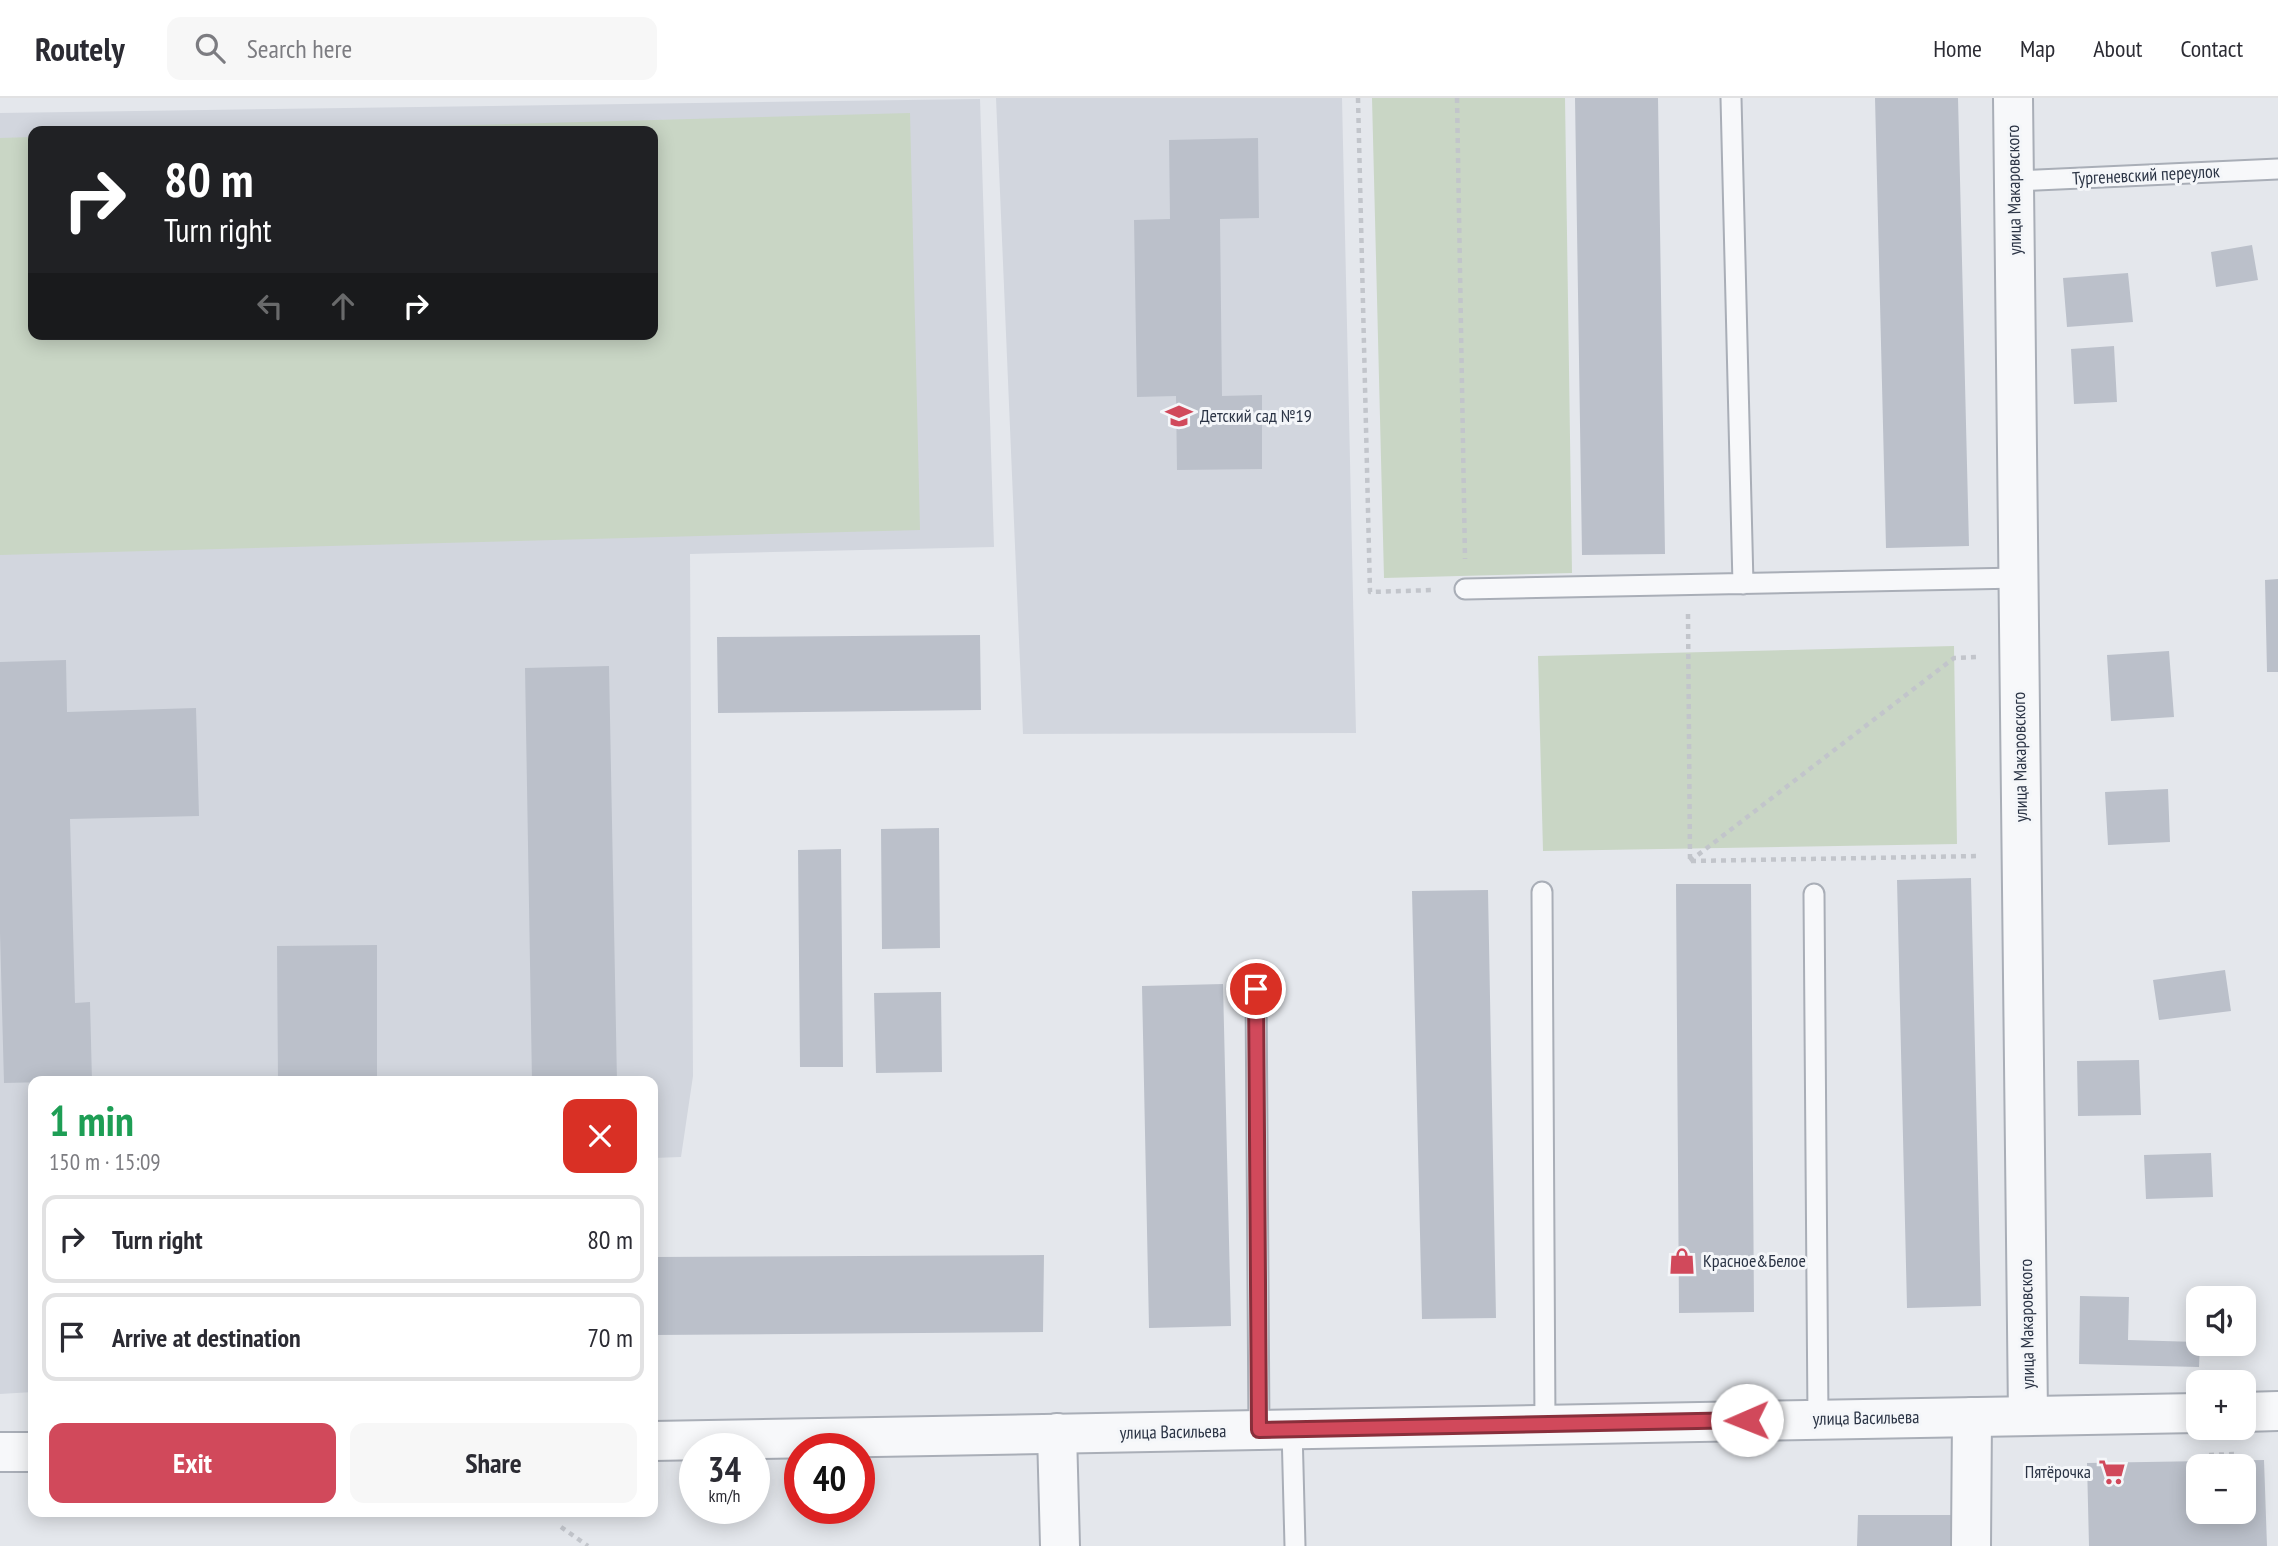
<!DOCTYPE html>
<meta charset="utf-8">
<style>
body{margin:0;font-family:"PT Sans Narrow",sans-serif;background:#f7f7f7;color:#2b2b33;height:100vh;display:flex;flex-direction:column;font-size:26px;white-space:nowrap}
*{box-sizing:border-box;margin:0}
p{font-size:23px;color:#7c7c81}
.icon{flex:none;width:38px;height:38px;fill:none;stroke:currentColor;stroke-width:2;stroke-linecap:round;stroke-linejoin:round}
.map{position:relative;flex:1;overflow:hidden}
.panel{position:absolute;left:28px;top:978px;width:630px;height:441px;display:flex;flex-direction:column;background:#fff;border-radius:14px;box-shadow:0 4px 18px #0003}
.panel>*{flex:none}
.banner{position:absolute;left:28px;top:28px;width:630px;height:214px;border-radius:14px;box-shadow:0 4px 18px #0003;background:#202124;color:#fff;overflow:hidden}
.controls{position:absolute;left:2186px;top:1188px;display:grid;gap:14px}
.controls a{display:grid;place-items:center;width:70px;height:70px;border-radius:14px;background:#fff;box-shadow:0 4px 18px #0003;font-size:35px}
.speed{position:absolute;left:679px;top:1335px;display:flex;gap:14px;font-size:35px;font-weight:700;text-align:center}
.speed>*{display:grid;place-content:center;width:91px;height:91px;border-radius:50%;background:#fff;box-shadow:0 4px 18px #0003;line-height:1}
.speed small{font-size:18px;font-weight:400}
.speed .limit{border:10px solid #d22;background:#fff;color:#111}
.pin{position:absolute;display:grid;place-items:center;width:60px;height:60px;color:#fff;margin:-30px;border:4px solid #fff;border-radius:50%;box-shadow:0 2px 7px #0007}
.me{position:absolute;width:77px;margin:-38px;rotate:269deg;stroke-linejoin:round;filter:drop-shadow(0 0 5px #0008)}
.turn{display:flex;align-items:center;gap:24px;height:147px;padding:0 21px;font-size:32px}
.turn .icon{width:91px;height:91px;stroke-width:2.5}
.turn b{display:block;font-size:49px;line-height:60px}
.lanes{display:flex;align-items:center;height:66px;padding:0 21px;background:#0003;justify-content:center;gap:35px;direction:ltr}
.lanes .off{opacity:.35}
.round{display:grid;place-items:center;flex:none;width:74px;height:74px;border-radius:14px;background:#f7f7f7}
.overview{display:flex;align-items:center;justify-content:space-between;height:119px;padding:0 21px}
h1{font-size:42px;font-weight:800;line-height:52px;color:#1e9e55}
.button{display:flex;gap:14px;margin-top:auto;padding:14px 21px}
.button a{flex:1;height:80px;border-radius:14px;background:#d1495b;color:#fff;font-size:28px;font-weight:800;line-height:80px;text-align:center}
.button a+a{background:#f7f7f7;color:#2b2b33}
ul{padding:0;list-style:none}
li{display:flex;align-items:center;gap:21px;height:88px;margin:0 14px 10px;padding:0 7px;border:4px solid #e1e1e2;border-radius:14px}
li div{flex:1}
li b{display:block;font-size:26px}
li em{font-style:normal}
header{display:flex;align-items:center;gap:42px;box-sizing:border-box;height:98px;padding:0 35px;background:#fff;border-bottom:2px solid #e1e1e2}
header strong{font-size:33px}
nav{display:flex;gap:38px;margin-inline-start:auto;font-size:24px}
.search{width:490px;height:63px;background:#f7f7f7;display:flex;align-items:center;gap:18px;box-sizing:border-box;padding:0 24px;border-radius:14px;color:#7c7c81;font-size:26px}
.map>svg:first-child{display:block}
.built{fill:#d2d6de;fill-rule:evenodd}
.green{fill:#c9d6c5}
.building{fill:#bbc0ca;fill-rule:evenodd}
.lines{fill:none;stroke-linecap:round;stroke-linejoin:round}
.service-casing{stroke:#a9aeb7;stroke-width:23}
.minor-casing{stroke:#a9aeb7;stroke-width:42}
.tertiary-casing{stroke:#a9aeb7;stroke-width:42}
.path{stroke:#c2c5cb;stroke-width:4.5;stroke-dasharray:5 5;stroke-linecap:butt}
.service{stroke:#f7f8fa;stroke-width:19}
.minor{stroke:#f7f8fa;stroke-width:38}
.tertiary{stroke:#f7f8fa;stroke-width:38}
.route-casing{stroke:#882f3b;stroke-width:18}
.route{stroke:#d1495b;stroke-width:12}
.labels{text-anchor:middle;stroke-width:6;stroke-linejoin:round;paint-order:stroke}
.street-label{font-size:18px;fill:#2b3445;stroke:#f4f6f9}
.poi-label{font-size:18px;fill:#2b3445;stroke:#f4f6f9;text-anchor:start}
</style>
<header>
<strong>Routely</strong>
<div class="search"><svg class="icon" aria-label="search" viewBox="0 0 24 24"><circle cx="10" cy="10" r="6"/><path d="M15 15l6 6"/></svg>Search here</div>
<nav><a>Home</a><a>Map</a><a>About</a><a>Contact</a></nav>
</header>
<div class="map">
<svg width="2278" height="1448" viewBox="0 0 2278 1448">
<rect width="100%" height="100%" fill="#e4e7ec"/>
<path class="built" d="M996 0H1342L1356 635 1023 636Z
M980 1 994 449 690 456 693 978 681 1059 653 1060V984H33V1294L0 1296V15ZM33 33H653V236H33Z"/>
<path class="green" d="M1372 0H1565L1572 475 1384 480Z
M910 15 920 432 0 457V40L33 39V236H653V33H248Z
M1954 548 1957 746 1543 753 1538 558Z"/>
<path class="building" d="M1575 0H1658L1665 456 1582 457Z
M1875 0H1958L1969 448 1886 450Z
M1258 40 1259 120 1220 121 1222 298 1262 297V371L1177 372 1176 298 1137 299 1134 122 1170 121 1169 42Z
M2252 147 2258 182 2216 189 2211 154Z
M2128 175 2133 224 2067 229 2063 180Z
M2114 248 2117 304 2074 306 2071 251Z
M2278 481V574H2267L2265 482Z
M980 537 981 612 718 615 717 539Z
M2169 553 2174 619 2111 623 2107 557Z
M66 562 67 614 196 610 199 718 70 721 75 905 90 904 92 983 4 985 0 835V564Z
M609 568 617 984H532L525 570Z
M2168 691 2170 744 2108 747 2105 694Z
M939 730 940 850 882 851 881 731Z
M841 751 843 969H800L798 752Z
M1971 780 1981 1208 1907 1210 1897 782Z
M1676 786H1751L1754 1214 1679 1215Z
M1488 792 1496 1220 1422 1221 1412 793Z
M377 847V984H278L277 848Z
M2225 872 2231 913 2159 922 2153 882Z
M1223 886 1231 1228 1149 1230 1142 888Z
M941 894 942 974 876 975 874 895Z
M2139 962 2141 1017 2078 1018 2077 963Z
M2211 1055 2213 1099 2146 1101 2144 1057Z
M1044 1157 1043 1234 653 1237V1159Z
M2080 1198 2129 1199 2128 1242 2198 1244 2200 1246 2199 1269 2079 1266Z
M2264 1362 2267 1448H2089L2087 1365ZM2198 1368H2244V1414H2198Z
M1858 1417H1953V1448H1857Z"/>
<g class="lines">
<defs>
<path id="service" d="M1731 0 1743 486
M2014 83 2278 71
M1465 491 2019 480
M1542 794 1545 1326
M1814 796 1818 1321
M1256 891 1259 1332
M1292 1331 1295 1448"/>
<path id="minor" d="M2013 0 2028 1317
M1057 1335 1060 1448
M1971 1448 1972 1319"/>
<path id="tertiary" d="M2244 1314 2278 1313
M653 1343 2198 1315
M0 1354H33"/>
</defs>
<use href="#service" class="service-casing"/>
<use href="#minor" class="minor-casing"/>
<use href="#tertiary" class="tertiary-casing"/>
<path class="path" d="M1358 0 1370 494 1434 492
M1457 0 1465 461
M1688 516 1690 762
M1690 763 1954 560 1977 559
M1691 763 1980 758
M2209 1357 2235 1356
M561 1429 588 1448"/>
<use href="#service" class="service"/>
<use href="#minor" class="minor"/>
<use href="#tertiary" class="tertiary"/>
</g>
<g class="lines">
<defs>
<path id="route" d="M1256 891 1259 1332 1747 1322"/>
</defs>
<use href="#route" class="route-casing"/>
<use href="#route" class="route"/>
</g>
<defs>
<symbol id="school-bare" viewBox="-9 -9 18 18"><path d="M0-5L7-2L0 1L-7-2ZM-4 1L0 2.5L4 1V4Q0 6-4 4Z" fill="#d1495b" stroke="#f4f6f9" stroke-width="2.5" paint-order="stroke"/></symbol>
<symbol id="shop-bare" viewBox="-9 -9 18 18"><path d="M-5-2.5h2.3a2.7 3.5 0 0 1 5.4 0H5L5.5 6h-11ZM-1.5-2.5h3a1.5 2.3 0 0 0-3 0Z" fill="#d1495b" stroke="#f4f6f9" stroke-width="2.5" paint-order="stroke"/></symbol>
<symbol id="supermarket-bare" viewBox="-9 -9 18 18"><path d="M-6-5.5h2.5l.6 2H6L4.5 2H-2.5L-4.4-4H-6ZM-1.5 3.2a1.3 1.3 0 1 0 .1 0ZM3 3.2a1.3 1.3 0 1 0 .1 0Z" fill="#d1495b" stroke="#f4f6f9" stroke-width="2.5" paint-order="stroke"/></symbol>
</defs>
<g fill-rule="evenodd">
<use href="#school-bare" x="1160" y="299" width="38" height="38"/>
<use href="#shop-bare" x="1663" y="1144" width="38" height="38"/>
<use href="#supermarket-bare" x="2093" y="1355" width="38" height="38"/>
</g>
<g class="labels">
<g class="street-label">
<text transform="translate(2146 77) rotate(-3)" y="6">Тургеневский переулок</text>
<text transform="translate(2014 92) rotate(-91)" y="6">улица Макаровского</text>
<text transform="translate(2020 659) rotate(-91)" y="6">улица Макаровского</text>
<text transform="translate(2027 1226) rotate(-91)" y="6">улица Макаровского</text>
<text transform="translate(1866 1320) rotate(-1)" y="6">улица Васильева</text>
<text transform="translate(1173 1334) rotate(-1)" y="6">улица Васильева</text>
</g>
<g class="poi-label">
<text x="1200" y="324">Детский сад №19</text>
<text x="1703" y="1169">Красное&amp;Белое</text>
<text x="2091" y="1380" text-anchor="end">Пятёрочка</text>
</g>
</g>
</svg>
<div class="controls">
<a><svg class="icon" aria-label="sound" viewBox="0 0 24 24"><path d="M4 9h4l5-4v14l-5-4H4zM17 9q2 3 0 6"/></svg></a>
<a>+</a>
<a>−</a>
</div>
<div class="speed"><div>34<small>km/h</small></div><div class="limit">40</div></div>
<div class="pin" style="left:1256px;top:891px;background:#d93025"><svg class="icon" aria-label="arrive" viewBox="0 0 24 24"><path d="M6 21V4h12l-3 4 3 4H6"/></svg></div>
<svg class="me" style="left:1747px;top:1322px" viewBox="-20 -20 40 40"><circle r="19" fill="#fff"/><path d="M0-13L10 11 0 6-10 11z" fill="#d1495b"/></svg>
<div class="banner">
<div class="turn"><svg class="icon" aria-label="right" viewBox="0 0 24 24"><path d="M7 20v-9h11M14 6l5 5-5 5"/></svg><div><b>80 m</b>Turn right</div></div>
<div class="lanes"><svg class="icon off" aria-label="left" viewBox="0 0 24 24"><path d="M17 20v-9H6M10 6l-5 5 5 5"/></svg><svg class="icon off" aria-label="ahead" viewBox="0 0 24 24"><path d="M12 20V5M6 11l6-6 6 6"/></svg><svg class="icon" aria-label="right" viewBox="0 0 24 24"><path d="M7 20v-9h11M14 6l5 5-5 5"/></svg></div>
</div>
<section class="panel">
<div class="overview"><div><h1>1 min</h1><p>150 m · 15:09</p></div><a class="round" style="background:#d93025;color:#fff"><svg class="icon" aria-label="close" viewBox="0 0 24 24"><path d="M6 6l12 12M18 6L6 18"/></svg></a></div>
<ul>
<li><svg class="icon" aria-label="right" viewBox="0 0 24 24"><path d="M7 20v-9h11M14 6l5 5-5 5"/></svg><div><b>Turn right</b></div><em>80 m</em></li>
<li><svg class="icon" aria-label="arrive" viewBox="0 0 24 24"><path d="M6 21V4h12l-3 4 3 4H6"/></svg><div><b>Arrive at destination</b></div><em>70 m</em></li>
</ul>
<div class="button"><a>Exit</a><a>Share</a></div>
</section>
</div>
